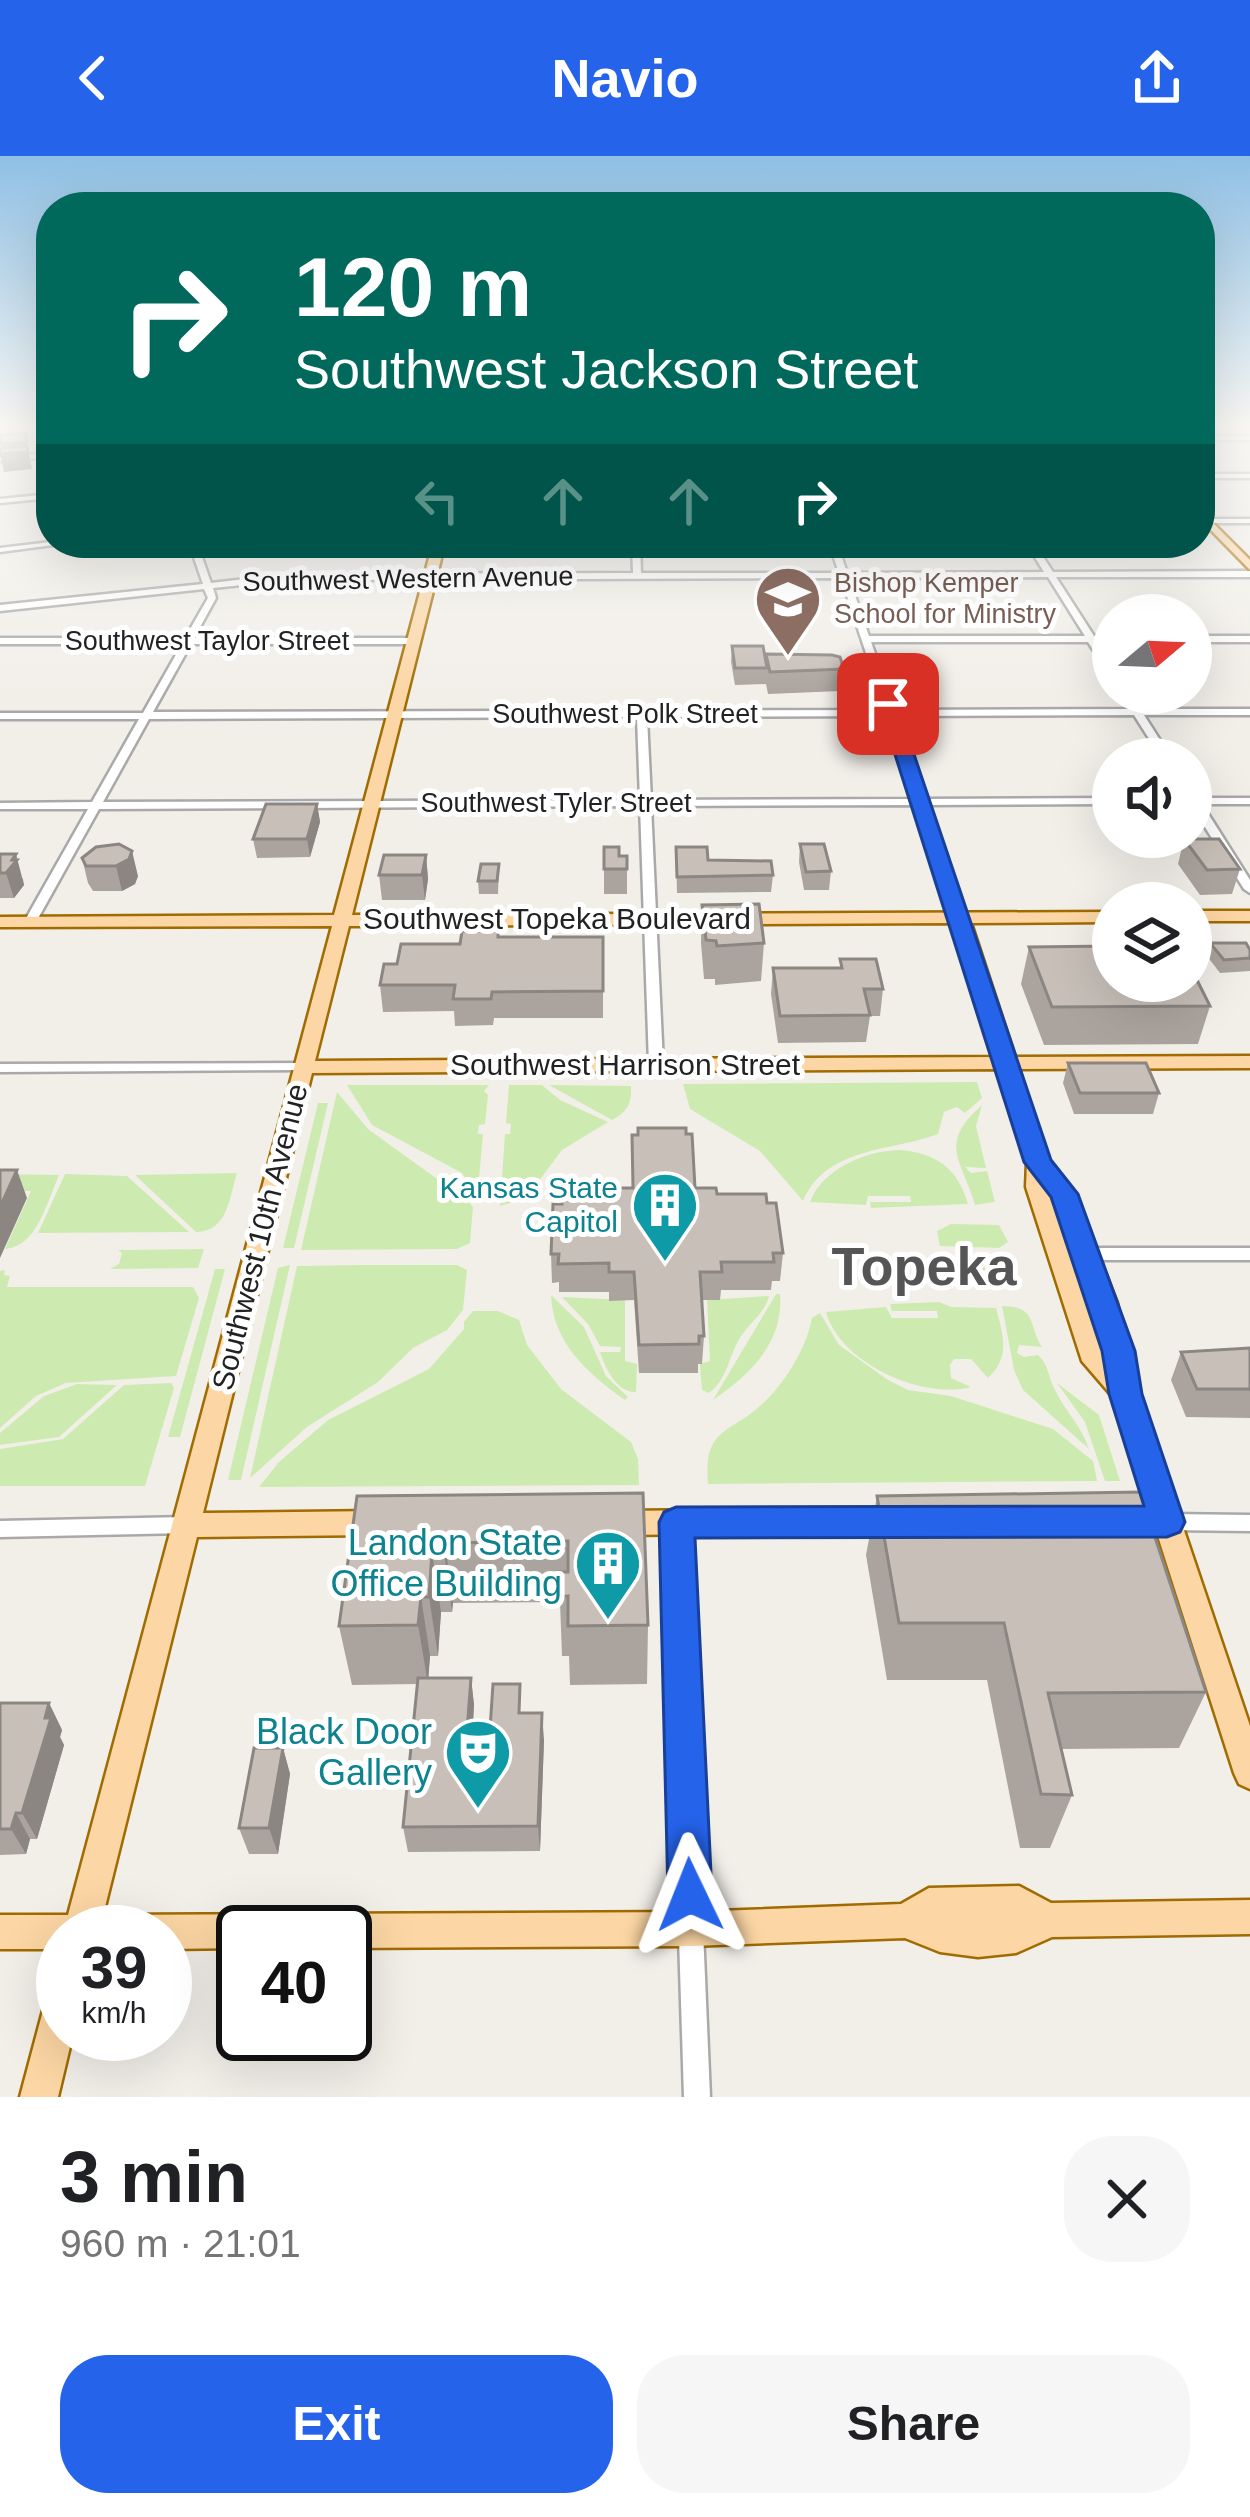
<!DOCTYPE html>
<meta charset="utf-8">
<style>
body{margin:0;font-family:Helvetica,sans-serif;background:#f6f6f6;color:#202124;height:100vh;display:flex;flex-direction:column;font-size:45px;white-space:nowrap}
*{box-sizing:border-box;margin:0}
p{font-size:39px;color:#757577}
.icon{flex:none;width:66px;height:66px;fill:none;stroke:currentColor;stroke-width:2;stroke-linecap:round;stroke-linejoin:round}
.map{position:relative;height:1941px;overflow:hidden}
.panel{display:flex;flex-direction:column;background:#fff;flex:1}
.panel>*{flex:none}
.top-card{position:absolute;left:36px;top:36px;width:1179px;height:366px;border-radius:48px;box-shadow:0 12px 48px #0002;background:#00695c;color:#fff;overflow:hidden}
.needle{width:78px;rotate:71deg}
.tools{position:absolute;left:1092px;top:438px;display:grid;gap:24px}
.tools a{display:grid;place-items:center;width:120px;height:120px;border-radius:50%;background:#fff;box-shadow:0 12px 48px #0002;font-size:60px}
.speed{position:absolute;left:36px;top:1749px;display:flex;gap:24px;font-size:60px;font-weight:700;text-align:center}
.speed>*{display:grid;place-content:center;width:156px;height:156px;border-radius:50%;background:#fff;box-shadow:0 12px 48px #0002;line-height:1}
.speed small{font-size:30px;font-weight:400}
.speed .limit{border:6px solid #111;border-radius:18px;background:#fff;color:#111}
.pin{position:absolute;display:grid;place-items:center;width:102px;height:102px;color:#fff;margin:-51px;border-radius:24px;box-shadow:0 6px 18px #0006}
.me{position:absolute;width:132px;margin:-66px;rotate:358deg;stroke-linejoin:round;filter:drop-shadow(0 0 9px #0008)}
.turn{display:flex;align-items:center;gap:42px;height:252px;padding:0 60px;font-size:54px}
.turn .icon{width:156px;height:156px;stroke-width:2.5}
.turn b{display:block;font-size:84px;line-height:102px}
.lanes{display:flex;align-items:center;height:114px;padding:0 60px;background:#0003;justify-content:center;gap:60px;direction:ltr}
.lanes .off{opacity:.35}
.round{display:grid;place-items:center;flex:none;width:126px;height:126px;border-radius:48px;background:#f6f6f6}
.overview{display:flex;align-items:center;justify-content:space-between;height:204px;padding:0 60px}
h1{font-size:72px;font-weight:800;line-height:90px}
.cta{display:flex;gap:24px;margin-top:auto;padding:24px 60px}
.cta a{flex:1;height:138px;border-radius:48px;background:#2563eb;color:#fff;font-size:48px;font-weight:800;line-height:138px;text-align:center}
.cta a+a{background:#f6f6f6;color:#202124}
header{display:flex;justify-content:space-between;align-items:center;height:156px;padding:0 60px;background:#2563eb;color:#fff;font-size:54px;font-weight:800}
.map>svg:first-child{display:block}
.grass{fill:#cdebb0}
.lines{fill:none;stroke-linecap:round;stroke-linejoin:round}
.minor-casing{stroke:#a9a9a9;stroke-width:5}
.major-casing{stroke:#a06b00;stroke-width:5}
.minor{fill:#fff;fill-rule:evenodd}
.major{fill:#fcd6a4;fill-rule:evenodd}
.wall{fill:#aba49e}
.shaded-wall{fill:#8b8681}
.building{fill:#c7bfb8;stroke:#8b8681;stroke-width:3}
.route{fill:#2563eb;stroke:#184099;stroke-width:3}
.labels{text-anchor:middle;stroke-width:10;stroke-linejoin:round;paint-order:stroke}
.far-street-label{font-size:27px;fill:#222;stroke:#fff}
.far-education-label{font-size:27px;fill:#785e54;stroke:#fff;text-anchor:start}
.street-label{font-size:30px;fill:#222;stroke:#fff}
.culture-label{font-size:30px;fill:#0d838f;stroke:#fff;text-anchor:end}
.near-culture-label{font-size:36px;fill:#0d838f;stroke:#fff;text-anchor:end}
.town-label{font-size:54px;font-weight:bold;fill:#555;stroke:#fff}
</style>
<header><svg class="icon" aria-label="back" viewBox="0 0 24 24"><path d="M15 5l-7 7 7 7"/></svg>Navio<svg class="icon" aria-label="share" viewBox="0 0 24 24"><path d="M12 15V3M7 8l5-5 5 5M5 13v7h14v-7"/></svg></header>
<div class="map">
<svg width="1250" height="1941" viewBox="0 0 1250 1941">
<rect width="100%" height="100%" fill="#f2efe9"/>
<path class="grass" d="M977 926 982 942 965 957 957 951 944 956 938 978C891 996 827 990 803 1045L760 995 690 953 683 928Z
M347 929H489L484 935 488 939 485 968 479 969 478 978H483L477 1044 462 1017 372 969Z
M509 929H542L560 944 608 966 562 994 526 1042 500 1050 505 978H510L511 968 506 967Z
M549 929 631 930C632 948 627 956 612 964Z
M337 936 368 973 469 1046 473 1051 470 1087 457 1093 301 1094Z
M318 947H328L294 1092H283Z
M982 949 976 970 986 1012 965 1011 971 1017 987 1015 995 1046 975 1049C962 1003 937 989 982 949Z
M900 994C937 997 958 1013 968 1048L871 1052 870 1046H911L910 1040H868L866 1049 810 1046C822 1013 867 994 900 994Z
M237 1017C229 1043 228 1075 196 1076L135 1019Z
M0 1018 59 1019C46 1049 37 1090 5 1093L31 1035H0Z
M65 1018 127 1020 189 1076 38 1077Z
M951 1068 999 1069 1008 1086 999 1092 940 1090 937 1075Z
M204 1093 198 1112 110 1113 119 1108 122 1097 118 1094Z
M1002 1103 1015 1110 1017 1128 963 1129 943 1114 945 1106Z
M290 1109 241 1324H228L278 1112Z
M363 1109H457L467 1114 463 1154 447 1174 413 1192 378 1226 307 1271 250 1322 297 1110Z
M215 1113H225L180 1281H168Z
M5 1114 4 1119 10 1120 7 1131H193L199 1142 176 1220 66 1227 36 1240 0 1272V1115Z
M776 1138H780C784 1187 750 1218 713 1244Z
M551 1139 584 1171 606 1220 628 1241 625 1244C587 1217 553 1187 551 1139Z
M769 1140C765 1157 749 1167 740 1182 728 1201 728 1223 709 1237L702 1234 700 1208 710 1205 707 1144Z
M562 1141 625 1144V1205L637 1208 636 1236C617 1237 605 1212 600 1196H620L621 1191 600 1190 588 1168Z
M939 1146 951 1151 996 1152C1003 1179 1011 1200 988 1222L971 1203H954L950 1209 951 1222 971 1231C922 1244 840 1207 826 1156L886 1151 892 1162H938L937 1155H892L890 1148Z
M1002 1150C1038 1150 1028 1170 1042 1191L1019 1189 1017 1197 1024 1201 1038 1199C1049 1209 1048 1221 1055 1234 1065 1255 1081 1269 1089 1293L1023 1234 1014 1214Z
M473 1155H498L519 1164 527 1189 561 1233 631 1286 638 1303 639 1329 259 1331 279 1306 328 1264 429 1213 464 1173V1166Z
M820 1157 839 1189 888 1224 908 1234 951 1240 1053 1273 1093 1305 1097 1325 708 1328C703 1272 730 1277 760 1250 783 1230 806 1194 812 1162Z
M171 1227 174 1232 145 1330H0V1293L63 1283 124 1229Z
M1057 1227 1099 1259 1120 1325H1105L1085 1266Z
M77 1228 117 1229 59 1281 0 1289V1277L44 1240Z"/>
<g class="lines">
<defs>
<path id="minor" d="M1200 280H1250V284H1200Z
M51 297V301L0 305V301Z
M1200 318H1250V322H1200Z
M51 338V342L0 347V343Z
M1200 363H1250V367H1200Z
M51 386 68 387 0 396V392Z
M189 387H197L211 427 289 418 633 417 632 387H640L641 417H839L829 387H837L847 417 1044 416 1026 387H1034L1053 416 1250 415V421H1056L1094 480H1113V486H1098L1113 510V520L1110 519 1088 486H871L895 554 1130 553 1120 537H1130L1140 553H1250V559H1144L1172 603H1162L1134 559 897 560 925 643 1113 642V648L928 649 966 761 960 765 954 761 916 649 651 650 663 908 656 912 649 908 640 650 99 653 36 766 30 770 26 769 24 766 88 653H0V647L92 646 139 563H0V557H143L182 488H0V482H185L208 442 204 433 0 455V449L203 428ZM1048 421 1085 480H869L849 422ZM841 422 885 554 153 556 191 488H414L419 485 414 482H194L216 442 213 432 289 424ZM887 560 914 643 651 644 647 561ZM637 561 640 644 103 646 149 563Z
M1191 480H1250V486H1191Z
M1191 637 1198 642H1250V648H1202L1250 724V737L1244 733 1191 649Z
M304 907 309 908 311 911 309 914 0 916V908Z
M1079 1092H1250V1104H1079L1073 1102 1071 1098 1073 1094Z
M676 1358 683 1360 686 1366 710 1941H684L666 1366 669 1360Z
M1167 1358 1250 1359V1375L1167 1374 1160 1372 1157 1366 1160 1360Z
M186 1361 193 1363 196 1369 193 1375 186 1377 0 1381V1365Z"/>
<path id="major" d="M1200 354 1250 404V414L1200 363Z
M433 387H445L352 759 1113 756V766L971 767 1015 901 1250 900V912L1019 913 1048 1005 1081 1056 1117 1147 1138 1238 1250 1570V1633L1239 1628 1234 1617 1157 1377 1112 1372 1108 1364 1112 1356 1122 1352 1149 1354 1113 1241 1082 1205 1026 1031 1027 1006 999 913 312 917 203 1357 377 1355 387 1359 391 1367 387 1375 377 1379 197 1381 103 1759 691 1756 901 1748 929 1732 1019 1730 1051 1747 1250 1744V1778L1052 1781 1016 1797 978 1801 940 1796 905 1782 691 1790 345 1792V1776H243V1792L165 1793V1776H63V1793H0V1759H68L332 770 0 771V761L334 759ZM953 767 995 901 315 905 349 770ZM1053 1047 1083 1116 1106 1201 1105 1200Z
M1191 755H1250V765H1191Z
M899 1352 909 1356 913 1364 909 1372 899 1376 619 1379 609 1375 605 1367 609 1359 619 1355Z
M63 1829V1878H73L58 1941H20L45 1847 50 1834Z"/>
</defs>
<use href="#minor" class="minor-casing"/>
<use href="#major" class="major-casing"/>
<use href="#minor" class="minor"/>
<use href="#major" class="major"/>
</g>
<path class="wall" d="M732 490 766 504 844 513 841 535 768 538 766 528 735 529 731 506Z
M317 648 320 666 310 701 257 702 253 683Z
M1184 683 1240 713 1232 738 1200 739 1178 708Z
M800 688 831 715 829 734H804L799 706Z
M96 691 138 720 135 728 122 735H93L88 727 82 702Z
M604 691 619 700H627V738H604Z
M676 691 708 704 773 719 771 736 677 737Z
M0 698 23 723 24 729 14 742H0Z
M426 699 428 723 425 744H382L379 719Z
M499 708 498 738H479L478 725Z
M702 749 764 787 761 825 715 829V823H704L701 787Z
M498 775 499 781H603V862H494L493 869 455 870 454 855 383 856 380 829 397 808Z
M1210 787 1250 794V815L1220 817 1207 800Z
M1029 791 1210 850 1198 888 1044 889 1021 828Z
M840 803 883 833 880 860H870L866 886 778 887 771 838 773 812H840Z
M1068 907 1159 937 1153 958H1074L1063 927Z
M695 1032 717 1038 767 1047 783 1097 780 1125H772L771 1134H721L720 1144H702L704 1180 702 1208H698V1217H639L634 1144 609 1145V1136H559V1126L552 1127 551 1098 562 1048Z
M1250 1192V1262L1186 1261 1171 1224 1181 1196Z
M643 1337 648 1469 647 1528 570 1529 569 1500H562L560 1446 453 1447 452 1456H441L438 1500H430L428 1522H471L474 1549 472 1588H489L522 1557 544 1584 540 1695 408 1696 403 1671 418 1528 352 1529 339 1470 357 1340Z
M877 1340 1206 1536 1179 1592 1061 1593 1072 1639 1050 1692H1020L987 1524H887L866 1399Z
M0 1547H49L62 1574 60 1581 64 1589 37 1683H30L26 1698 0 1699Z
M283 1592 290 1618 278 1698H249L239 1672Z"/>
<path class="shaded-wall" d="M27 286 32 313 4 316 0 298 4 296 1 288Z
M317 648 320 666 310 701 307 683Z
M132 695 138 720 135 728 122 735 116 710Z
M16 698 24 729 14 742 6 717Z
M426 699 428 723 425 744 422 719Z
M17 1014 27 1042 0 1102V1051Z
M445 1387 453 1447 452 1456 444 1396Z
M432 1396 441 1456 438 1500 429 1441Z
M421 1441 430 1500 428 1528 418 1469Z
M471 1522 474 1549 470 1615 466 1588Z
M49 1547 62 1574 60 1581 64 1589 37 1683 22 1657Z
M542 1557 544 1584 540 1695 538 1670Z
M283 1592 290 1618 278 1698 269 1672Z
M16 1657 30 1683 26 1698 11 1673Z"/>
<path class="building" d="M26 277 27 286 1 288V279Z
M27 290 28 296 0 298V292Z
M732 490H763L767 512H735Z
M766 498 832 499 840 501 844 513 770 516Z
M266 648H317L307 683H253Z
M1184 683H1219L1240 713 1207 714Z
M119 688 132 695 129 703 116 710H86L82 702 96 691Z
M800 688H824L831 715 806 716Z
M604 691H619V700H627V713H604Z
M676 691H707L708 704 771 705 773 719 677 721Z
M0 698H16L12 704H17L6 717H0Z
M384 699H426L422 719H379Z
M481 708H499L497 725H478Z
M759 748 764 787 717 790 716 785 706 784 702 749Z
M462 775H498V781H603V835L492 836 491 843H453L455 829H380L384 808H397L401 788H460Z
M1210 787H1246L1250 794V802L1224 804Z
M1113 790V825H1191V812L1210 850 1052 851 1029 791Z
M840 803H876L883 833H864L870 859 780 860 773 812H842Z
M1068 907H1146L1159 937H1080Z
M638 972H686V978H692L695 1032H716L717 1038H766L767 1047H776L783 1097H773L774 1106H721L722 1116H700L704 1180H699V1188L639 1189 634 1116H609V1107L558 1108 559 1098H551L553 1048H562V1041H612V1032H633L632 979H638Z
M0 1014H17L0 1051Z
M1250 1192V1233H1197L1181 1196Z
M1140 1336 1206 1536 1048 1537 1072 1639 1041 1638 1004 1467H899L877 1340Z
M643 1337 648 1469 568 1470V1440L559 1441V1416H568V1385L445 1387 444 1396H432L429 1441H421L418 1469 339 1470 357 1340Z
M418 1522H471L466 1588H489L493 1528H520L519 1557H542L538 1670 403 1671Z
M0 1547H49L45 1562H51L22 1657H16L11 1673H0Z
M254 1592H283L269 1672H239Z"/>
<linearGradient id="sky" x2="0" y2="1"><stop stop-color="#8fc0e4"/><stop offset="0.5" stop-color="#f9f8f5"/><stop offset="1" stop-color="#f9f8f5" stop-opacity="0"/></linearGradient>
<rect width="1250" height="540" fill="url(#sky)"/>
<path class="route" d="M888 543 897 548 1051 1004 1078 1038 1135 1195 1142 1238 1185 1366 1180 1376 1167 1381 695 1382 712 1739 706 1755 690 1761 674 1755 668 1739 659 1366 664 1356 676 1351 1144 1350 1109 1238 1102 1195 1051 1041 1024 1006 879 548Z"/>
<defs>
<symbol id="school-pin" viewBox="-11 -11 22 30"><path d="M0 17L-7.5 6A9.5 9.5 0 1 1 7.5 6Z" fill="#8d6e63" stroke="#fff"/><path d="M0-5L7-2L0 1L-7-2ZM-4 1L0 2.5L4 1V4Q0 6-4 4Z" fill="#fff"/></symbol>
<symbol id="building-pin" viewBox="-11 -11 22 30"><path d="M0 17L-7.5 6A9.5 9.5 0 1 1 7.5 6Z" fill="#0f9aa8" stroke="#fff"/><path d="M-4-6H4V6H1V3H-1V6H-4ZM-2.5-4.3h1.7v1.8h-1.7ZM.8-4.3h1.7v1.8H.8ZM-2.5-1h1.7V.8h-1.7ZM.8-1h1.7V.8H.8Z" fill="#fff"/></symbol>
<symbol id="theatre-pin" viewBox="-11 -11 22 30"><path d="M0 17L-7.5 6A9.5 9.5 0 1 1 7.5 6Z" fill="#0f9aa8" stroke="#fff"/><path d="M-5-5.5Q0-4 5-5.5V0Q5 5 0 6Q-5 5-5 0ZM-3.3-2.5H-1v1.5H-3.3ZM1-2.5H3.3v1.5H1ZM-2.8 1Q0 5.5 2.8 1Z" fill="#fff"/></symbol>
</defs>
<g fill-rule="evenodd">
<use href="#school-pin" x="750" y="405" width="76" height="104"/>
<use href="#building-pin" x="627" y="1011" width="76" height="104"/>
<use href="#building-pin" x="570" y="1369" width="76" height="104"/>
<use href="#theatre-pin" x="440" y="1558" width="76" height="104"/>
</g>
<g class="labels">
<g class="far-street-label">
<text transform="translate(408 423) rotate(-1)" y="9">Southwest Western Avenue</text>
<text x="207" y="494">Southwest Taylor Street</text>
<text x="625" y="567">Southwest Polk Street</text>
<text x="556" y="656">Southwest Tyler Street</text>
</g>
<g class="far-education-label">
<text x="834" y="436">Bishop Kemper<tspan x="834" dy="31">School for Ministry</tspan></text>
</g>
<g class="street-label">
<text x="557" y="773">Southwest Topeka Boulevard</text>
<text x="625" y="919">Southwest Harrison Street</text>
<text transform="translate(260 1081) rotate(-76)" y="10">Southwest 10th Avenue</text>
</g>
<g class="culture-label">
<text x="618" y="1042">Kansas State<tspan x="618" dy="34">Capitol</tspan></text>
</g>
<g class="near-culture-label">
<text x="562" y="1399">Landon State<tspan x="562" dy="41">Office Building</tspan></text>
<text x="432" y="1588">Black Door<tspan x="432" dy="41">Gallery</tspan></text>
</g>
<g class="town-label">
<text x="924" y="1129">Topeka</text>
</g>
</g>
</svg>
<div class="tools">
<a><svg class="needle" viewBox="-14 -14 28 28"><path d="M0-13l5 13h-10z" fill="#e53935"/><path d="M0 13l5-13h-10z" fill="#757577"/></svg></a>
<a><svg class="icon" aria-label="sound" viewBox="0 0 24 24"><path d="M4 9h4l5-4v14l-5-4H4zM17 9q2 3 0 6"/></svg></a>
<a><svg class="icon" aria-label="layers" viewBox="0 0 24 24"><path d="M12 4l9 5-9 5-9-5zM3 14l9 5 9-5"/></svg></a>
</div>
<div class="speed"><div>39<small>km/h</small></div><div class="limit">40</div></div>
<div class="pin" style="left:888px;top:548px;background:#d93025"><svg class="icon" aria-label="arrive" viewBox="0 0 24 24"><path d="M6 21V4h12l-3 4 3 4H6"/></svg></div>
<svg class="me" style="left:690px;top:1739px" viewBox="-20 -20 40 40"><path d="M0-17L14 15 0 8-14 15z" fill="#2563eb" stroke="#fff" stroke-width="4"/></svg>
<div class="top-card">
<div class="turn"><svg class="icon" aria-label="right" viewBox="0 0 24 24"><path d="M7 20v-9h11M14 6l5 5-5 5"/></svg><div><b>120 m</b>Southwest Jackson Street</div></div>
<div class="lanes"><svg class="icon off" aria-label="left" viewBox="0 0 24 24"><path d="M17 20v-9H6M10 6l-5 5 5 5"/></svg><svg class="icon off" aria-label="ahead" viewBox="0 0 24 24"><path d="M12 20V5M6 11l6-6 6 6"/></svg><svg class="icon off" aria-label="ahead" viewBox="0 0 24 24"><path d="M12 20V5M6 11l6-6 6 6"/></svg><svg class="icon" aria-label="right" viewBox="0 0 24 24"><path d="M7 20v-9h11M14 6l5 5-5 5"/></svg></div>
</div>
</div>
<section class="panel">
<div class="overview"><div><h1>3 min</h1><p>960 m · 21:01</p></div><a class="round"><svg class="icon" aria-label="close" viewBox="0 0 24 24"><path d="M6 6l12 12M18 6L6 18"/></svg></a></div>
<div class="cta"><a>Exit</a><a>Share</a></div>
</section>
